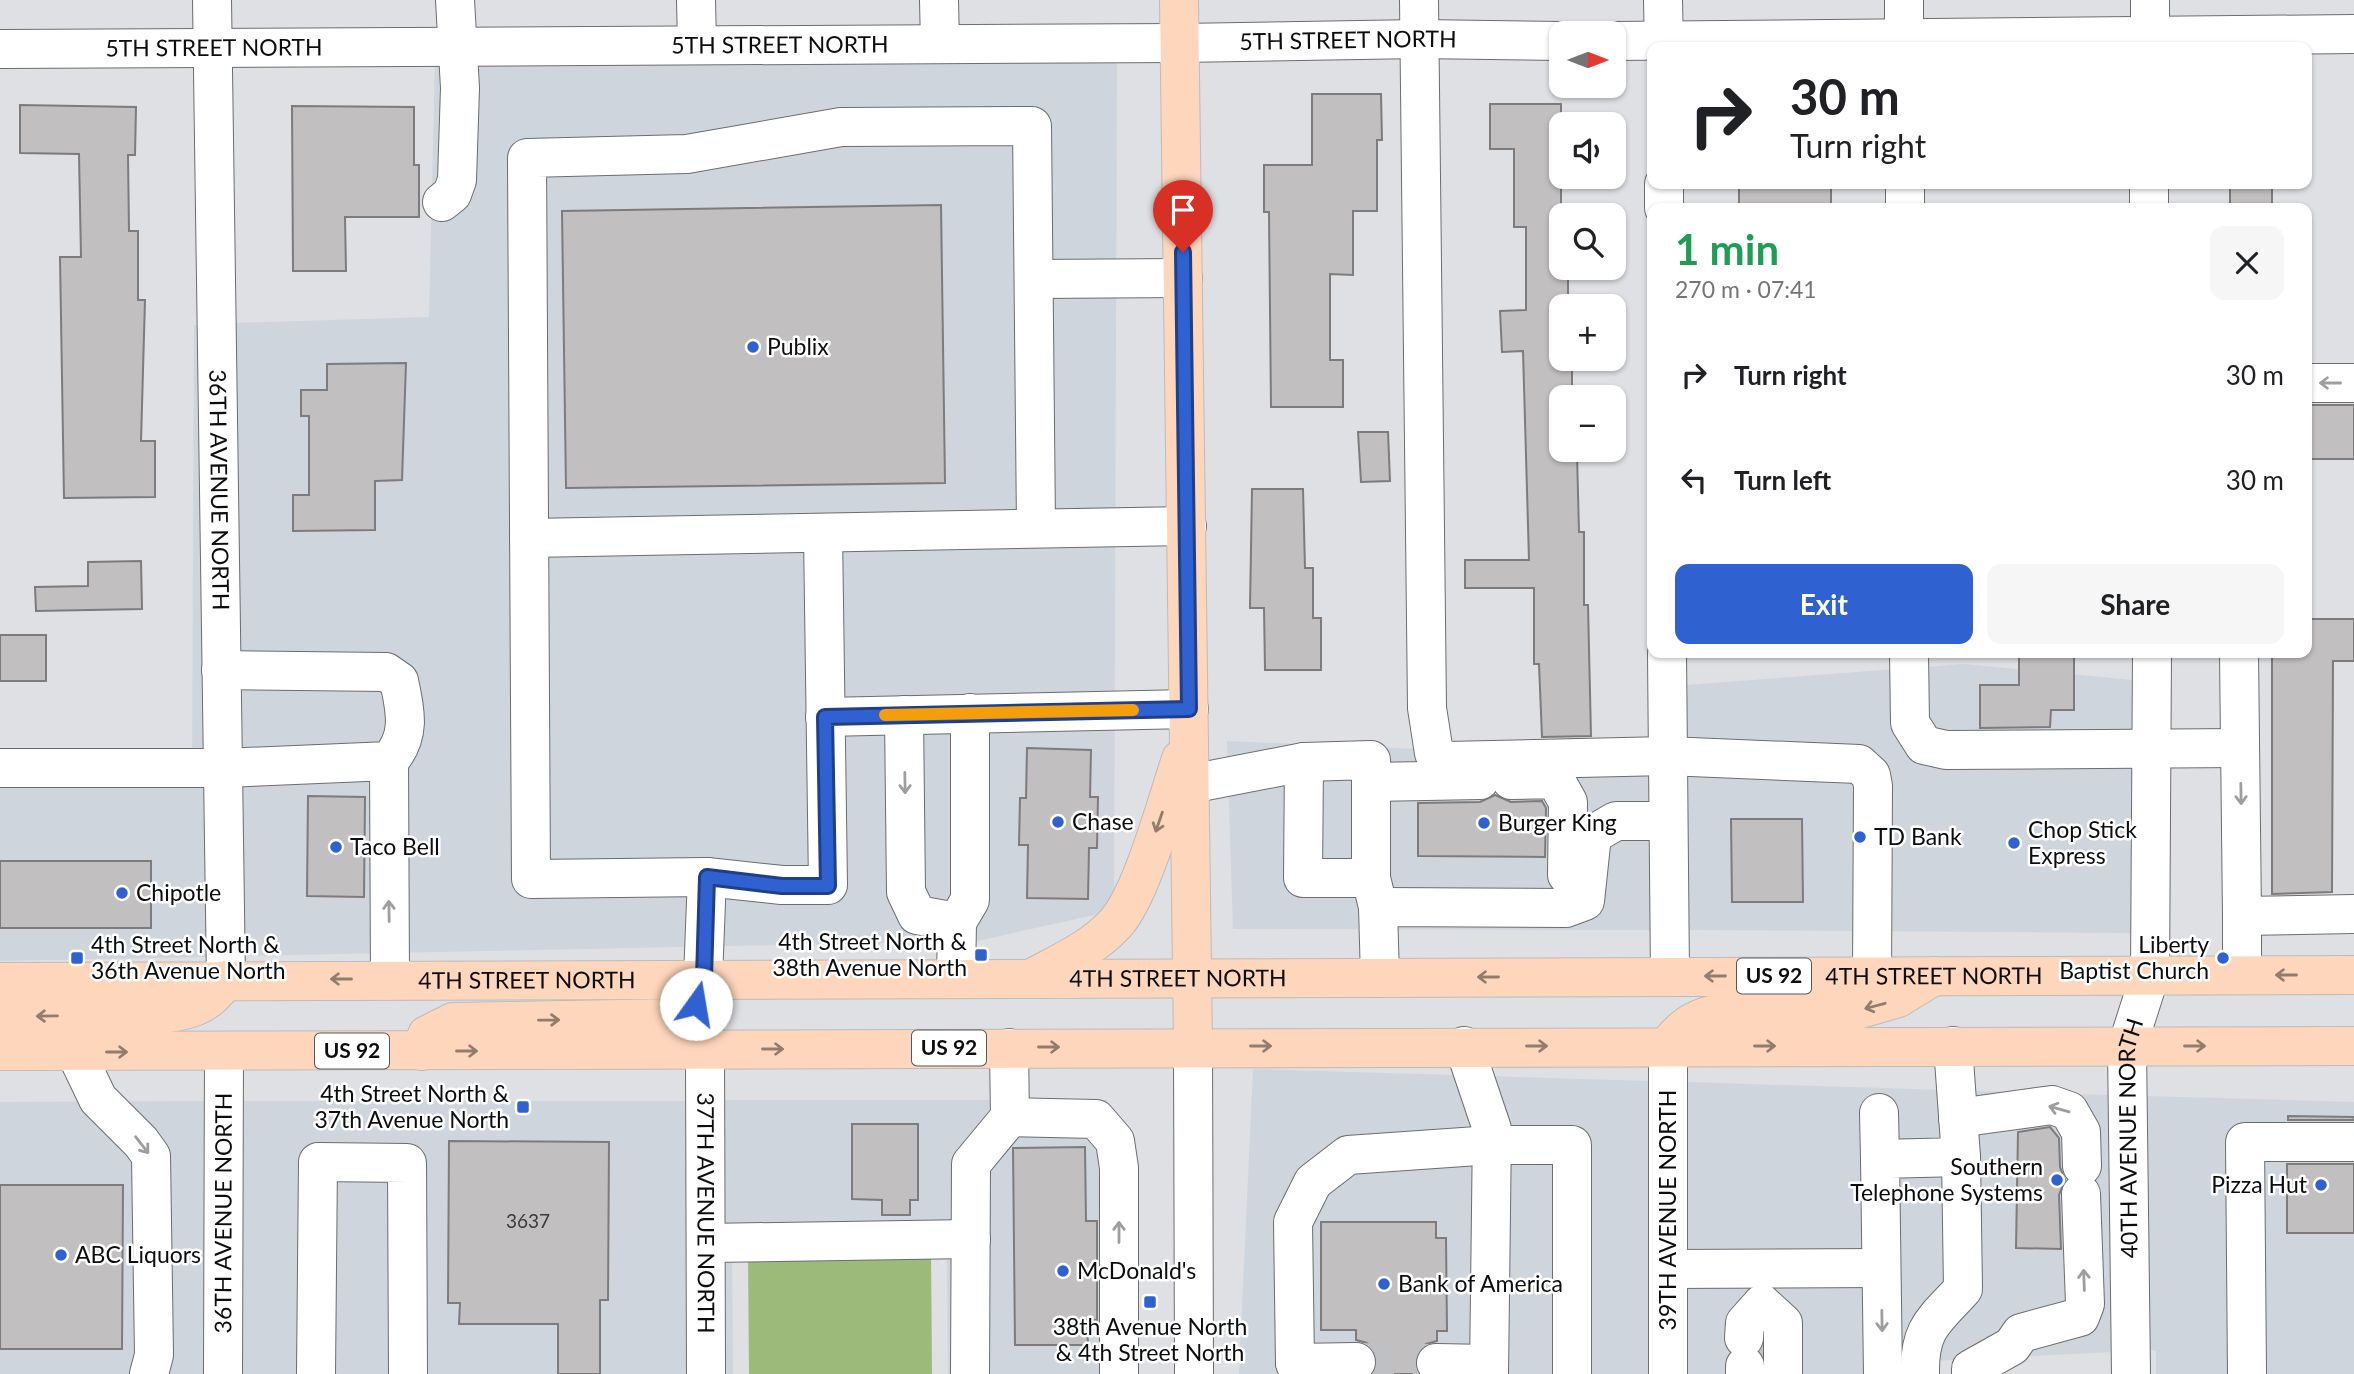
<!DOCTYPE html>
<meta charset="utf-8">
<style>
body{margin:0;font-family:Lato,sans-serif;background:#f6f6f6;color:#202124;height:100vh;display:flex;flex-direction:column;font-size:26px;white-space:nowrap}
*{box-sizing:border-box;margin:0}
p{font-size:23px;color:#757577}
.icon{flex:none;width:38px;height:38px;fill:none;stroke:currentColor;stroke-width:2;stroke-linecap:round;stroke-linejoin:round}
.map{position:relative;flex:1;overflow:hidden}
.details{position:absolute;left:1647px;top:203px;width:665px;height:455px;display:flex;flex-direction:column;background:#fff;border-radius:14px;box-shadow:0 2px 5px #0004}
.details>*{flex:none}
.banner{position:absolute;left:1647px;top:42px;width:665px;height:147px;border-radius:14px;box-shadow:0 2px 5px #0004;background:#fff;color:#202124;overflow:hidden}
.needle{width:46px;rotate:90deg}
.controls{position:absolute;left:1549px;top:21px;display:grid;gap:14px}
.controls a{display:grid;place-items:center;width:77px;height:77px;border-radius:14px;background:#fff;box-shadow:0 2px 5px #0004;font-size:35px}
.pin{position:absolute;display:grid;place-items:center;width:60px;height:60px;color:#fff;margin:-72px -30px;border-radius:50% 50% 50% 0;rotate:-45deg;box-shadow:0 0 7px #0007}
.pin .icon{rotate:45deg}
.me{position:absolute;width:77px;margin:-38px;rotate:13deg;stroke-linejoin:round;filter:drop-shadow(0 0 5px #0008)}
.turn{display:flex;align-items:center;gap:24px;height:147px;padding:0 28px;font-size:32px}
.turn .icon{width:91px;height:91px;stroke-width:2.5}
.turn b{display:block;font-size:49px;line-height:60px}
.round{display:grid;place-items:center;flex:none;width:74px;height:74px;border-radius:14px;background:#f6f6f6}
.overview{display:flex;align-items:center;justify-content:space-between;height:119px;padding:0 28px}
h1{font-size:42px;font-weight:700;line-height:52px;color:#1e9e55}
.primary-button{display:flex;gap:14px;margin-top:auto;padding:14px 28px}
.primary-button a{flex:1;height:80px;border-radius:14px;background:#3061d0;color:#fff;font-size:28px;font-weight:700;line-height:80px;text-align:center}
.primary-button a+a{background:#f6f6f6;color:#202124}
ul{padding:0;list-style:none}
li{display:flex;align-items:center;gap:21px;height:105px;padding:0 28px}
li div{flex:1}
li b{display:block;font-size:26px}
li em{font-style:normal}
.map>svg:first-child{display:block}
.built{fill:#ced5dd}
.green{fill:#9cba7a}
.building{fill:#c2bfc1;stroke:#7d7b7c;stroke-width:2}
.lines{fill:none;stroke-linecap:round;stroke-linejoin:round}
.minor-tunnel{stroke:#bec0c3;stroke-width:38;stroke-dasharray:38 19;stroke-linecap:butt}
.minor-casing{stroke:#6b6d6f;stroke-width:40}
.major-casing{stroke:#bbbbbc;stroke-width:40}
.minor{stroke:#fff;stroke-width:38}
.major{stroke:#fed6bb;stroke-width:38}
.oneway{stroke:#9e9e9f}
.oneway2{stroke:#917c6d}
.route-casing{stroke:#1f3f87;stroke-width:18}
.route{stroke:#3061d0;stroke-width:12}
.slow{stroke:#f59e0b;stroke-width:12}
.poi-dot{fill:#3061d0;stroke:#fff;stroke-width:2.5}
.labels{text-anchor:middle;stroke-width:5;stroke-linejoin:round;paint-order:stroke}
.number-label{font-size:19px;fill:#3a3a3b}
.shield{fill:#fff;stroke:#555656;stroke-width:2}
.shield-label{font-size:21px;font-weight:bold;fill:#0c0d0e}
.street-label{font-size:23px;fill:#0c0d0e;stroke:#fff}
.poi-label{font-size:23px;fill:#0c0d0e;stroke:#fff;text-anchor:start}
</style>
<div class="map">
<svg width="2354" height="1374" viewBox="0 0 2354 1374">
<rect width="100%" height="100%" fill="#dee0e3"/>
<path class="built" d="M435 63H1117L1114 891 1099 914 977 941 244 956 235 323 429 317Z
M194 325H198L207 957 0 961V775L192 777Z
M1964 664 2133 680 2131 933 1689 930 1686 685Z
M1227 741 1649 759 1651 930 1233 929Z
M1253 1069 1649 1081 1650 1374H1239Z
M1686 1082 2109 1095 2112 1352 1891 1363 1890 1374H1688Z
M2146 1096 2354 1102V1374H2156V1351L2149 1350Z
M723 1100H1107L1119 1374H948L947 1250 732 1253 733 1374H725Z
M205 1101V1374H0V1102Z
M243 1101H686L687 1374H242Z"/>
<path class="green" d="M931 1250 932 1374H749L748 1252Z"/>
<path class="building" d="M1312 94H1381L1382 140H1377V211H1353V275L1330 274V360H1343V407H1271L1269 212H1264V165H1312Z
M1490 104H1561V268H1568V300H1561V359H1572V397H1561V455L1577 454 1579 532H1584V605H1588L1591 736 1542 737 1539 664H1534V588H1465V560H1529L1523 351 1502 352 1500 311 1526 310V227H1514V149H1490Z
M20 105 136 107 135 155H128L129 231H138V300H145L141 441H155V497L64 498 60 257H81L79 154 20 153Z
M292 106 414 107V165H419V217H345L346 271H293Z
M1739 184H1831V208H1739Z
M2230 184H2272V208H2230Z
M941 205 945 483 566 488 562 211Z
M406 363 402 480 375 481V530L293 531V495H309V416H301V390H327V364Z
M2306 405H2354V459H2306Z
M1358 432H1388L1390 481 1361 482Z
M1252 489H1303L1305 568H1313V618H1321V670H1265L1264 608H1250Z
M141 561 142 609 36 611 35 587 88 586V562Z
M2306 619H2354V661H2333L2332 892 2272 894V653H2306Z
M0 635H46V681H0Z
M2019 653H2074V710H2051L2050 727 1980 728V685H2019Z
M1027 748 1091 750 1090 797H1098L1097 848H1089L1088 899 1027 898 1028 845H1019L1020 798H1026Z
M1495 795 1511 802 1542 801 1546 808 1545 857 1418 856V803L1480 802Z
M308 796 365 797 364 897 307 896Z
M1731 819H1802L1803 902H1732Z
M0 861H151V928H0Z
M2288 1116 2354 1117V1120H2288Z
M852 1124H918V1200H910V1215H882V1200L852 1199Z
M2050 1127 2059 1138 2060 1167 2065 1180 2059 1195 2061 1249 2016 1248 2018 1132Z
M449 1141 609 1142 608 1300H600V1374H558V1324H459L460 1303H448Z
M1085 1147 1086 1221H1097V1320H1087L1088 1345H1015L1013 1148Z
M2287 1164H2354V1233H2287Z
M0 1185H123L122 1349H0Z
M1321 1222H1436V1238H1446L1447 1331H1437V1341L1426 1344 1418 1351 1414 1362 1417 1374H1374L1378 1362 1375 1351 1367 1343 1356 1340V1330H1321Z"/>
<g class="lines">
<path class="minor-tunnel" d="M1762 1338V1366
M1356 1362 1436 1363"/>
<defs>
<g id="minor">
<path id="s1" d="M212 0 226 980"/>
<path d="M696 0 697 45"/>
<path d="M939 0 940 44"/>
<path d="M1419 0 1427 708 1434 753 1447 761 1667 756 1859 764 1871 775 1873 786 1872 975"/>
<path d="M1663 0 1664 47"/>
<path d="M1904 0V47"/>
<path d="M2150 0V47"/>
<path d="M1614 41 2354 34"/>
<path id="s2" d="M0 49 1180 43 1419 39 1561 41"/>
<path d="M1664 184V208"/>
<path d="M1905 184V208"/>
<path d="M442 202 452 194 457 180 460 88 455 0"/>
<path d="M2149 208V184"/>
<path d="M1034 279 1183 278"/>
<path d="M2306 383H2354"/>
<path d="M823 533 828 885H782L707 877 531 879 527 158 687 154 841 127 1032 126 1036 528"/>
<path d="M529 538 1187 526"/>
<path d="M1667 653 1670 976"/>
<path d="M1909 653 1910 723 1924 745 1946 750 2240 748"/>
<path d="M2239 653 2242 916 2354 914"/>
<path d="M904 715 906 892 917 915 957 922"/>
<path d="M825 717 1189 709"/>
<path d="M389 761 390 979"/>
<path d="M0 768H223L389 761C411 737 406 712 399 681L386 672 221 670"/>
<path d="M1511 780 1555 779 1568 802 1567 875"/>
<path d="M1371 782 1480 780"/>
<path d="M1190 784 1304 762"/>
<path d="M1371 878H1303L1304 762 1371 760V878L1378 907"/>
<path d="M2242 975V916"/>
<path d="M703 978 707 877"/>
<path d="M956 978 957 922 970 900V713"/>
<path d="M1380 978 1378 907 1566 908 1585 901 1592 835 1616 821H1668"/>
<path d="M1668 1045V1374"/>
<path d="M1193 1046 1194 1374"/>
<path d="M1464 1046 1492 1129 1489 1374"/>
<path id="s3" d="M705 1050 706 1374"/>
<path d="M75 1051 98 1099 141 1142 151 1156 154 1355 149 1374"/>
<path d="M1879 1113 1880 1159"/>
<path d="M1010 1117 1096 1119 1115 1141 1119 1168V1374"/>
<path d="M1958 1118 2052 1105 2069 1111 2081 1132 2082 1166"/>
<path d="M706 1243 971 1239"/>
<path d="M1668 1269 1881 1268"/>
<path d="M1762 1304 1783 1323V1374"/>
<path d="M1744 1338 1745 1323 1762 1304"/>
<path d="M1295 1363 1356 1362"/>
<path d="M1436 1363 1489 1364"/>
<path d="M1745 1366V1374"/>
<path id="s4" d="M223 1374 224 1052"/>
<path d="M316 1374 318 1162 407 1163 408 1374"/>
<path d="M970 1374 971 1164 1010 1117 1009 1048"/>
<path d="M1300 1374 1295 1363 1293 1222 1313 1182 1348 1155 1492 1145H1572V1374"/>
<path d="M1883 1374 1880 1159 1961 1157 1953 1046"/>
<path d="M1920 1374C1919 1328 1934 1321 1963 1289L1961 1157"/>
<path d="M1971 1374V1369L2012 1346 2021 1333 2080 1317 2085 1304 2081 1194"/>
<path id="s5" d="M2131 1374 2127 1047 2150 975 2152 653"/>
<path d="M2247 1374 2245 1142H2354"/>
</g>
<g id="major">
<path d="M1179 0 1193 1046"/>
<path d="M1034 977C1062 962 1093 948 1115 924 1142 895 1167 800 1181 759"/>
<path id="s6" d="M0 982 2354 975"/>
<path d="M0 1017C50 1016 149 1023 194 1007 208 1002 217 991 226 980"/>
<path d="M1668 1045C1682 1028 1693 1019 1715 1014L1857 1010 1898 998 1934 976"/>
<path d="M0 1051 2354 1046"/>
<path d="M422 1051 427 1035 453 1022 678 1018 696 1004 703 978"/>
</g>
</defs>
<use href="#minor" class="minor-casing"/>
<use href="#major" class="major-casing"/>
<use href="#minor" class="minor"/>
<use href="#major" class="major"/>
</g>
<defs><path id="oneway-shaft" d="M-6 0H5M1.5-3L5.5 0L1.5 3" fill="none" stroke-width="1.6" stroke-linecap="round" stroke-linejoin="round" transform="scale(1.75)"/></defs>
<g class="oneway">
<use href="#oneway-shaft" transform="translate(2330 383) rotate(180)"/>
<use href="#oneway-shaft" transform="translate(905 783) rotate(89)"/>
<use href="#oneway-shaft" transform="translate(2241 794) rotate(89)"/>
<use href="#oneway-shaft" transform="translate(389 911) rotate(-91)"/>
<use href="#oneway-shaft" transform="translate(2059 1109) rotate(-164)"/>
<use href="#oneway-shaft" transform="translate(142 1145) rotate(52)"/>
<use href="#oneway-shaft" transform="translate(1119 1232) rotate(-90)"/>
<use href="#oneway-shaft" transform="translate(2084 1280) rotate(-92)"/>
<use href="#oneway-shaft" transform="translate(1882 1321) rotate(89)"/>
</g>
<g class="oneway2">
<use href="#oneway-shaft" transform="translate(1159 822) rotate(109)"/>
<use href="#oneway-shaft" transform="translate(2286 975) rotate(180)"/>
<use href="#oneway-shaft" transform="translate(1715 976) rotate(180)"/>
<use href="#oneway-shaft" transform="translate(1488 977) rotate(180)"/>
<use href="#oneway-shaft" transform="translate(341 979) rotate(180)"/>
<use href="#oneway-shaft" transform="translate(1875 1006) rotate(165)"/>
<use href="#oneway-shaft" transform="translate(47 1016) rotate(179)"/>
<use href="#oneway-shaft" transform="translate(549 1020) rotate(-1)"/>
<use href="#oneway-shaft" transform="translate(1261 1046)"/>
<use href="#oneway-shaft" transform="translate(1537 1046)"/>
<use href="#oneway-shaft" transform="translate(1765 1046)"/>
<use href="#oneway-shaft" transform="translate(2195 1046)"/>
<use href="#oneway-shaft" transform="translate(1049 1047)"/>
<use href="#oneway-shaft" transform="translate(773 1049)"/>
<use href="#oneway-shaft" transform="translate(467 1051)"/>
<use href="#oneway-shaft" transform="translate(117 1052)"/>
</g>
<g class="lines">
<defs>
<path id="route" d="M696 1004 704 978 707 877 782 886H828L825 717 1189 709 1183 252"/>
</defs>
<use href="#route" class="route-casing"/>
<use href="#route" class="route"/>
<path class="slow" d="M885 715 1133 710"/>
</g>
<g class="poi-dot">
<circle cx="753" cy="347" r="7"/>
<circle cx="1058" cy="822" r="7"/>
<circle cx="1484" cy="823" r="7"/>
<circle cx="1860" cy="837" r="7"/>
<circle cx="2014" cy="843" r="7"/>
<circle cx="336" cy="847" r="7"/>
<circle cx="122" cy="893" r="7"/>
<rect x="974" y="948" width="14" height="14" rx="3.5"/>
<rect x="70" y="951" width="14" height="14" rx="3.5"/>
<circle cx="2223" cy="958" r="7"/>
<rect x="516" y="1100" width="14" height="14" rx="3.5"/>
<circle cx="2057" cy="1180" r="7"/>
<circle cx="2321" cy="1185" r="7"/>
<circle cx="61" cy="1255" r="7"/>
<circle cx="1063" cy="1271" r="7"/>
<circle cx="1384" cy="1284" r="7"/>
<rect x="1143" y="1295" width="14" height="14" rx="3.5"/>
</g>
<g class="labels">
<g class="number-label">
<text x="528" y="1228">3637</text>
</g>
<g class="shield">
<rect x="1737" y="958.5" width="74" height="35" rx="5"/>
<rect x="912" y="1030.5" width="74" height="35" rx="5"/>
<rect x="315" y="1033.5" width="74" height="35" rx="5"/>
</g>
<g class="shield-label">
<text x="1774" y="983">US 92</text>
<text x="949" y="1055">US 92</text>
<text x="352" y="1058">US 92</text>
</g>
<g class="street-label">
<text dy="8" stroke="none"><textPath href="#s2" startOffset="1348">5TH STREET NORTH</textPath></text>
<text dy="8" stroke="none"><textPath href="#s2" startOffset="780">5TH STREET NORTH</textPath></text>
<text dy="8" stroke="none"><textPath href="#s2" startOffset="214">5TH STREET NORTH</textPath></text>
<text dy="8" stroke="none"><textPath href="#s1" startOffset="490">36TH AVENUE NORTH</textPath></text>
<text dy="8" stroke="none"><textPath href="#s6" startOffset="1934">4TH STREET NORTH</textPath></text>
<text dy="8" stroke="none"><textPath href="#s6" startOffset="527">4TH STREET NORTH</textPath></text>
<text dy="8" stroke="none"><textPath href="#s6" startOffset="1178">4TH STREET NORTH</textPath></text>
<text dy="8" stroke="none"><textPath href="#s5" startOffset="236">40TH AVENUE NORTH</textPath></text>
<text transform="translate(1668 1210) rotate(-90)" y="8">39TH AVENUE NORTH</text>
<text dy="8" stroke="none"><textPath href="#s3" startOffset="163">37TH AVENUE NORTH</textPath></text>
<text dy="8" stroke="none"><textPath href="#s4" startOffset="161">36TH AVENUE NORTH</textPath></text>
</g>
<g class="poi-label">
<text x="767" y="355">Publix</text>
<text x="1072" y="830">Chase</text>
<text x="1498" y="831">Burger King</text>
<text x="2028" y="838">Chop Stick<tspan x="2028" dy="26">Express</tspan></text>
<text x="1874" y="845">TD Bank</text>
<text x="350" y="855">Taco Bell</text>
<text x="136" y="901">Chipotle</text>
<text x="967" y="950" text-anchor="end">4th Street North &amp;<tspan x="967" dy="26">38th Avenue North</tspan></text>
<text x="91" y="953">4th Street North &amp;<tspan x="91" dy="26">36th Avenue North</tspan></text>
<text x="2209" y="953" text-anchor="end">Liberty<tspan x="2209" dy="26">Baptist Church</tspan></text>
<text x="509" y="1102" text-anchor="end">4th Street North &amp;<tspan x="509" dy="26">37th Avenue North</tspan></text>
<text x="2043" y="1175" text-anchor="end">Southern<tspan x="2043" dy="26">Telephone Systems</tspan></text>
<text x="2307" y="1193" text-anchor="end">Pizza Hut</text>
<text x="75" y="1263">ABC Liquors</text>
<text x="1077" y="1279">McDonald's</text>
<text x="1398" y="1292">Bank of America</text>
<text x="1150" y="1335" text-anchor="middle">38th Avenue North<tspan x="1150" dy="26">&amp; 4th Street North</tspan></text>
</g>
</g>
</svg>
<div class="controls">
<a><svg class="needle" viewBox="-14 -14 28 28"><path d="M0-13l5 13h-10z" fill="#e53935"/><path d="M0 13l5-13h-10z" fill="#757577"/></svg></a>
<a><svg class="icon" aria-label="sound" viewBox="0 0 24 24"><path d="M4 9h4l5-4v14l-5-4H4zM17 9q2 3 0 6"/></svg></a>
<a><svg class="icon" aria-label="search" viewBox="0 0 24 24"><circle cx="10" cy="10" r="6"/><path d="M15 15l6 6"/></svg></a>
<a>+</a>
<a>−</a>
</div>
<div class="pin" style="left:1183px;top:252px;background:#d93025"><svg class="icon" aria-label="arrive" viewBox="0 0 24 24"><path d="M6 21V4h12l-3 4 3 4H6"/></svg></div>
<svg class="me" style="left:696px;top:1004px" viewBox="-20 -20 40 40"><circle r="19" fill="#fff"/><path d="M0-13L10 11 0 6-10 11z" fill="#3061d0"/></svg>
<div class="banner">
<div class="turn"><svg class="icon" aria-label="right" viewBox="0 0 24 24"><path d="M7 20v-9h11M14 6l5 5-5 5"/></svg><div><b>30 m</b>Turn right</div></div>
</div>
<section class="details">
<div class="overview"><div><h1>1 min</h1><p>270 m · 07:41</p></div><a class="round"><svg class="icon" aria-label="close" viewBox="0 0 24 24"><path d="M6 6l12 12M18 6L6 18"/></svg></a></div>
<ul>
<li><svg class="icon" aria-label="right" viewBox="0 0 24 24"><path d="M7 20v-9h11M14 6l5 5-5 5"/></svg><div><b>Turn right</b></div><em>30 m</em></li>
<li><svg class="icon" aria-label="left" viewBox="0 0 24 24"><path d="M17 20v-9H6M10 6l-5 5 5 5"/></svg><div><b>Turn left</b></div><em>30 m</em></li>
</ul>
<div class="primary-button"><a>Exit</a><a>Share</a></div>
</section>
</div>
